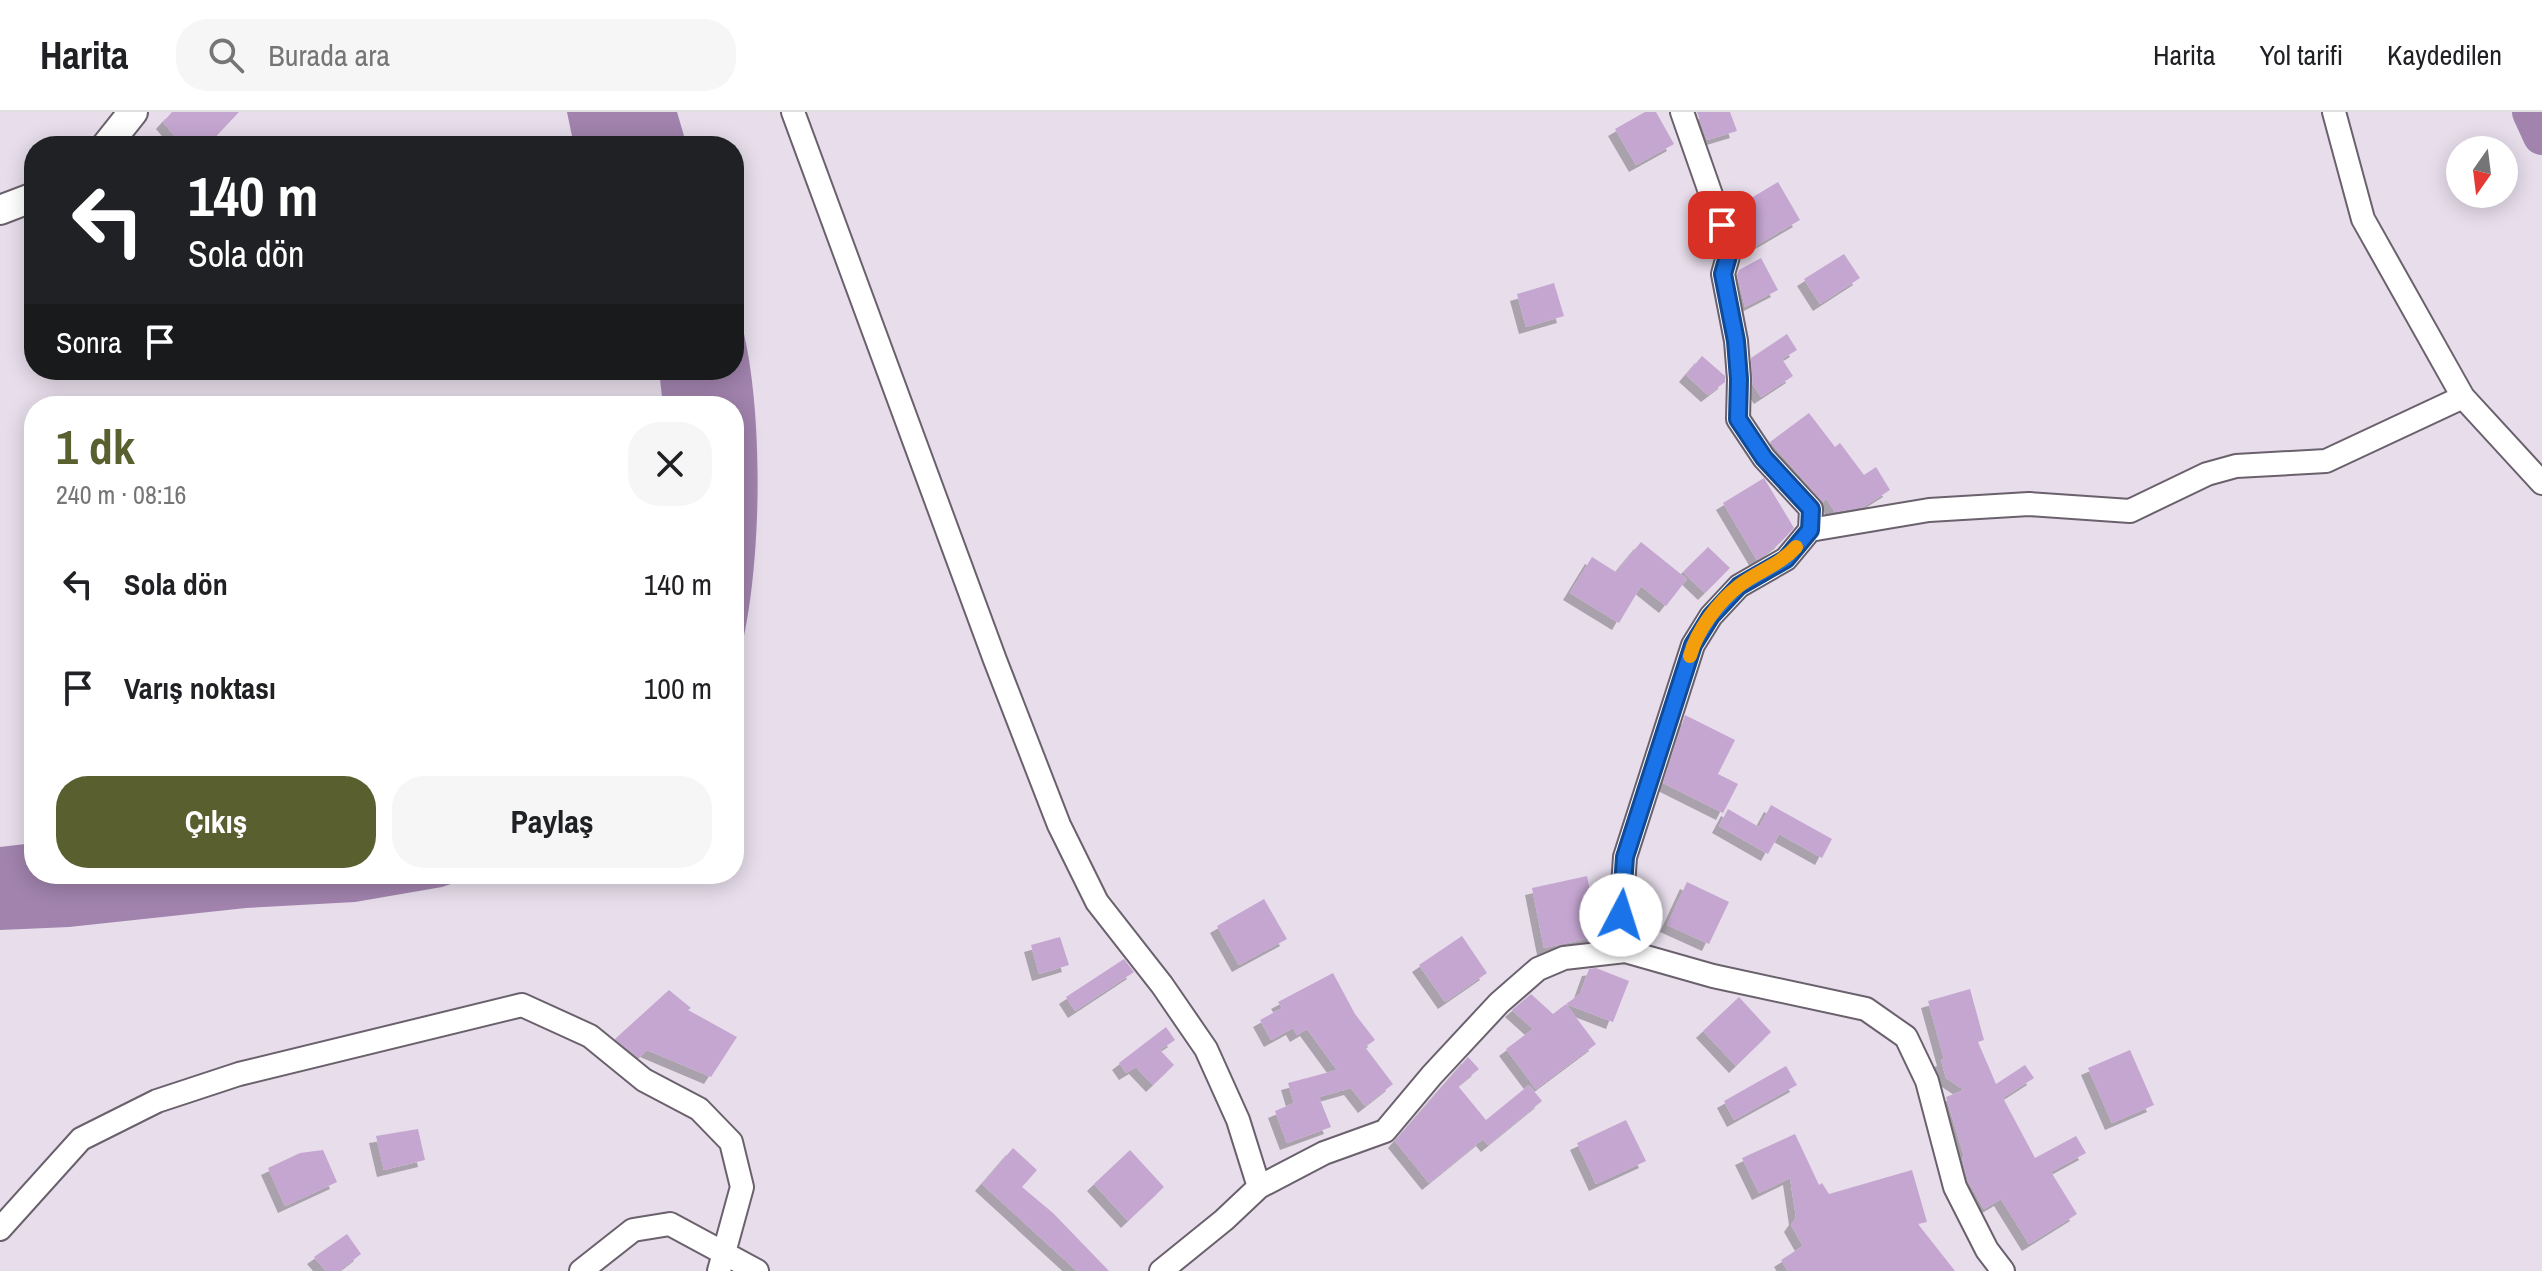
<!DOCTYPE html>
<html lang="tr">
<meta charset="utf-8">
<style>
body{margin:0;font-family:"Archivo Narrow",sans-serif;background:#f6f6f6;color:#202124;height:100vh;display:flex;flex-direction:column;font-size:30px;white-space:nowrap}
*{box-sizing:border-box;margin:0}
p{font-size:26px;color:#757577}
.icon{flex:none;width:44px;height:44px;fill:none;stroke:currentColor;stroke-width:2;stroke-linecap:round;stroke-linejoin:round}
.map{position:relative;flex:1;overflow:hidden}
.panel{position:absolute;left:24px;top:284px;width:720px;height:488px;display:flex;flex-direction:column;background:#fff;border-radius:32px;box-shadow:0 4px 20px #0003}
.panel>*{flex:none}
.hud{position:absolute;left:24px;top:24px;width:720px;height:244px;border-radius:32px;box-shadow:0 4px 20px #0003;background:#202124;color:#fff;overflow:hidden}
.needle{width:52px;rotate:194deg}
.buttons{position:absolute;left:2446px;top:24px;display:grid;gap:16px}
.buttons a{display:grid;place-items:center;width:72px;height:72px;border-radius:50%;background:#fff;box-shadow:0 4px 20px #0003;font-size:40px}
.pin{position:absolute;display:grid;place-items:center;width:68px;height:68px;color:#fff;margin:-34px;border-radius:16px;box-shadow:0 4px 12px #0006}
.me{position:absolute;width:88px;margin:-44px;rotate:5deg;stroke-linejoin:round;filter:drop-shadow(0 0 6px #0008)}
.turn{display:flex;align-items:center;gap:28px;height:168px;padding:0 32px;font-size:36px}
.turn .icon{width:104px;height:104px;stroke-width:2.5}
.turn b{display:block;font-size:56px;line-height:68px}
.then{display:flex;align-items:center;height:76px;padding:0 32px;background:#0003;gap:16px;font-size:30px}
.round{display:grid;place-items:center;flex:none;width:84px;height:84px;border-radius:32px;background:#f6f6f6}
.head{display:flex;align-items:center;justify-content:space-between;height:136px;padding:0 32px}
h1{font-size:48px;font-weight:700;line-height:60px;color:#595f2e}
.primary-button{display:flex;gap:16px;margin-top:auto;padding:16px 32px}
.primary-button a{flex:1;height:92px;border-radius:32px;background:#595f2e;color:#fff;font-size:32px;font-weight:700;line-height:92px;text-align:center}
.primary-button a+a{background:#f6f6f6;color:#202124}
ul{padding:0;list-style:none}
li{display:flex;align-items:center;gap:24px;height:104px;padding:0 32px}
li div{flex:1}
li b{display:block;font-size:30px}
li em{font-style:normal}
header{display:flex;align-items:center;gap:48px;box-sizing:border-box;height:112px;padding:0 40px;background:#fff;border-bottom:2px solid #e0e0e0}
header strong{font-size:38px}
nav{display:flex;gap:44px;margin-inline-start:auto;font-size:28px}
.search{width:560px;height:72px;background:#f6f6f6;display:flex;align-items:center;gap:20px;box-sizing:border-box;padding:0 28px;border-radius:32px;color:#757577;font-size:30px}
.map>svg:first-child{display:block}
.water{fill:#a183ad}
.lines{fill:none;stroke-linecap:round;stroke-linejoin:round}
.river{stroke:#a183ad;stroke-width:38}
.building{fill:#c5a6d1;filter:url(#shadow)}
.minor-casing{stroke:#6a616d;stroke-width:26}
.major-casing{stroke:#6a616d;stroke-width:32}
.minor{stroke:#fff;stroke-width:22}
.major{stroke:#fff;stroke-width:28}
.route-casing{stroke:#114b97;stroke-width:20}
.route{stroke:#1a73e8;stroke-width:14}
.slow{stroke:#f59e0b;stroke-width:14}
</style>
<header>
<strong>Harita</strong>
<div class="search"><svg class="icon" aria-label="search" viewBox="0 0 24 24"><circle cx="10" cy="10" r="6"/><path d="M15 15l6 6"/></svg>Burada ara</div>
<nav><a>Harita</a><a>Yol tarifi</a><a>Kaydedilen</a></nav>
</header>
<div class="map">
<svg width="2542" height="1159" viewBox="0 0 2542 1159">
<defs>
<filter id="shadow"><feDropShadow dx="-7" dy="7" stdDeviation="0" flood-color="#0004"/></filter>
</defs>
<rect width="100%" height="100%" fill="#e7ddeb"/>
<path class="water" d="M567 0H677L687 34H574Z
M734 188C767 273 764 475 734 562V294H663L659 258H734Z
M34 731V762H480L442 775 355 790 246 796 69 815 0 818V735Z"/>
<g class="lines">
<path class="river" d="M2531 0 2542 24"/>
</g>
<path class="building" d="M172 0H239L207 34H183L163 10Z
M1645 0H1656L1674 32 1636 53 1615 17Z
M1697 0H1730L1737 19 1707 28Z
M1778 70 1800 108 1752 136 1731 98Z
M1844 142 1860 166 1820 192 1804 167Z
M1761 146 1778 178 1745 195 1737 163 1739 158Z
M1554 171 1564 204 1526 215 1517 182Z
M1787 222 1797 238 1782 247 1793 264 1761 285 1753 273 1751 246Z
M1702 244 1725 264V270L1708 283 1686 263Z
M1809 301 1835 335 1840 331 1864 363 1876 355 1890 378 1863 395 1835 400 1826 386 1823 390 1770 330Z
M1764 366 1794 416 1781 430 1757 448 1723 391Z
M1641 430 1687 467 1666 494 1641 474 1619 511 1570 481 1592 445 1616 460Z
M1708 435 1730 456 1705 481 1683 460Z
M1685 603 1735 628 1718 662 1738 672 1723 701 1663 671Z
M1771 693 1832 727 1822 746 1779 722 1768 742 1719 714 1728 697 1759 715Z
M1587 764 1599 824 1544 836 1532 776Z
M1687 770 1729 790 1709 832 1667 813Z
M1264 787 1287 827 1239 853 1217 814Z
M1462 824 1487 861 1445 890 1419 853Z
M1060 825 1069 853 1039 862 1031 833Z
M1124 847 1134 860 1075 899 1066 885Z
M1596 856 1629 869 1613 910 1566 892 1580 882 1589 857Z
M1333 861 1355 902 1375 928 1365 935 1393 972 1365 994 1351 976 1319 985 1331 1015 1287 1031 1275 999 1294 991 1288 971 1337 958 1307 917 1297 923 1293 916 1271 928 1260 908 1282 896 1278 890Z
M1970 877 1984 928 1978 930 1996 972 2025 953 2034 966 2003 986 2035 1046 2076 1024 2086 1041 2051 1060 2077 1102 2029 1132 2001 1087 1984 1097 1968 1069 1962 1046 1964 1044 1946 985 1964 978 1946 966 1941 948 1944 947 1928 889Z
M669 878 691 896 688 898 737 925 711 965 647 938 639 946 615 927Z
M1531 882 1553 902 1566 892 1596 932 1536 977 1506 937 1533 917 1512 898Z
M1739 885 1771 920 1736 954 1703 919Z
M1166 915 1175 928 1160 938 1174 953 1153 973 1136 955 1126 961 1119 951Z
M2130 938 2154 993 2112 1011 2088 956Z
M1468 945 1479 957 1458 974 1486 1008 1529 973 1542 989 1488 1033 1483 1027 1429 1071 1395 1029Z
M1786 954 1797 973 1734 1008 1724 989Z
M1626 1008 1646 1049 1596 1072 1577 1031Z
M418 1017 425 1048 384 1058 376 1024Z
M1795 1022 1819 1073 1822 1071 1829 1082 1912 1058 1927 1110 1918 1112 1955 1159H1788L1781 1148 1803 1134 1791 1113 1796 1106 1790 1066 1759 1081 1742 1046Z
M1013 1036 1037 1058 1022 1075 1053 1101 1109 1159H1077L982 1072Z
M323 1038 337 1070 285 1094 268 1056 300 1041Z
M1130 1038 1164 1075 1128 1109 1094 1072Z
M347 1122 361 1142 339 1159H326L314 1145Z"/>
<g class="lines">
<defs>
<path id="minor" d="M793 0 995 548 1059 713 1097 790 1162 873 1206 937 1238 1008 1259 1075
M2334 0 2363 107 2463 285 2542 371
M1810 418 1929 398 2029 392 2130 399 2207 362 2236 354 2326 349 2463 285
M1625 839 1621 803 1625 745 1693 533 1711 504 1739 474 1786 447 1810 418 1811 397 1764 346 1738 307 1739 267 1736 229 1723 162 1730 137 1682 0
M0 1117 81 1027 157 989 239 962 522 893 590 924 644 968 699 997 731 1030 742 1075 719 1159
M581 1159 633 1118 670 1112 757 1159
M1161 1159 1224 1108 1259 1075 1324 1041 1385 1019 1432 963 1499 891 1538 857 1564 846 1625 839 1713 864 1866 897 1906 925 1927 969 1955 1075 1987 1138 2003 1159"/>
<path id="major" d="M106 34 133 0
M0 98 34 85"/>
</defs>
<use href="#minor" class="minor-casing"/>
<use href="#major" class="major-casing"/>
<use href="#minor" class="minor"/>
<use href="#major" class="major"/>
</g>
<g class="lines">
<defs>
<path id="route" d="M1621 803 1625 745 1693 533 1711 504 1739 474 1786 447 1810 418 1811 397 1764 346 1738 307 1739 267 1736 229 1723 162 1730 137 1722 113"/>
</defs>
<use href="#route" class="route-casing"/>
<use href="#route" class="route"/>
<path class="slow" d="M1690 544C1697 518 1718 490 1740 473 1758 459 1780 453 1796 435"/>
</g>
</svg>
<div class="buttons">
<a><svg class="needle" viewBox="-14 -14 28 28"><path d="M0-13l5 13h-10z" fill="#e53935"/><path d="M0 13l5-13h-10z" fill="#757577"/></svg></a>
</div>
<div class="pin" style="left:1722px;top:113px;background:#d93025"><svg class="icon" aria-label="arrive" viewBox="0 0 24 24"><path d="M6 21V4h12l-3 4 3 4H6"/></svg></div>
<svg class="me" style="left:1621px;top:803px" viewBox="-20 -20 40 40"><circle r="19" fill="#fff"/><path d="M0-13L10 11 0 6-10 11z" fill="#1a73e8"/></svg>
<div class="hud">
<div class="turn"><svg class="icon" aria-label="left" viewBox="0 0 24 24"><path d="M17 20v-9H6M10 6l-5 5 5 5"/></svg><div><b>140 m</b>Sola dön</div></div>
<div class="then">Sonra<svg class="icon" aria-label="arrive" viewBox="0 0 24 24"><path d="M6 21V4h12l-3 4 3 4H6"/></svg></div>
</div>
<section class="panel">
<div class="head"><div><h1>1 dk</h1><p>240 m · 08:16</p></div><a class="round"><svg class="icon" aria-label="close" viewBox="0 0 24 24"><path d="M6 6l12 12M18 6L6 18"/></svg></a></div>
<ul>
<li><svg class="icon" aria-label="left" viewBox="0 0 24 24"><path d="M17 20v-9H6M10 6l-5 5 5 5"/></svg><div><b>Sola dön</b></div><em>140 m</em></li>
<li><svg class="icon" aria-label="arrive" viewBox="0 0 24 24"><path d="M6 21V4h12l-3 4 3 4H6"/></svg><div><b>Varış noktası</b></div><em>100 m</em></li>
</ul>
<div class="primary-button"><a>Çıkış</a><a>Paylaş</a></div>
</section>
</div>
